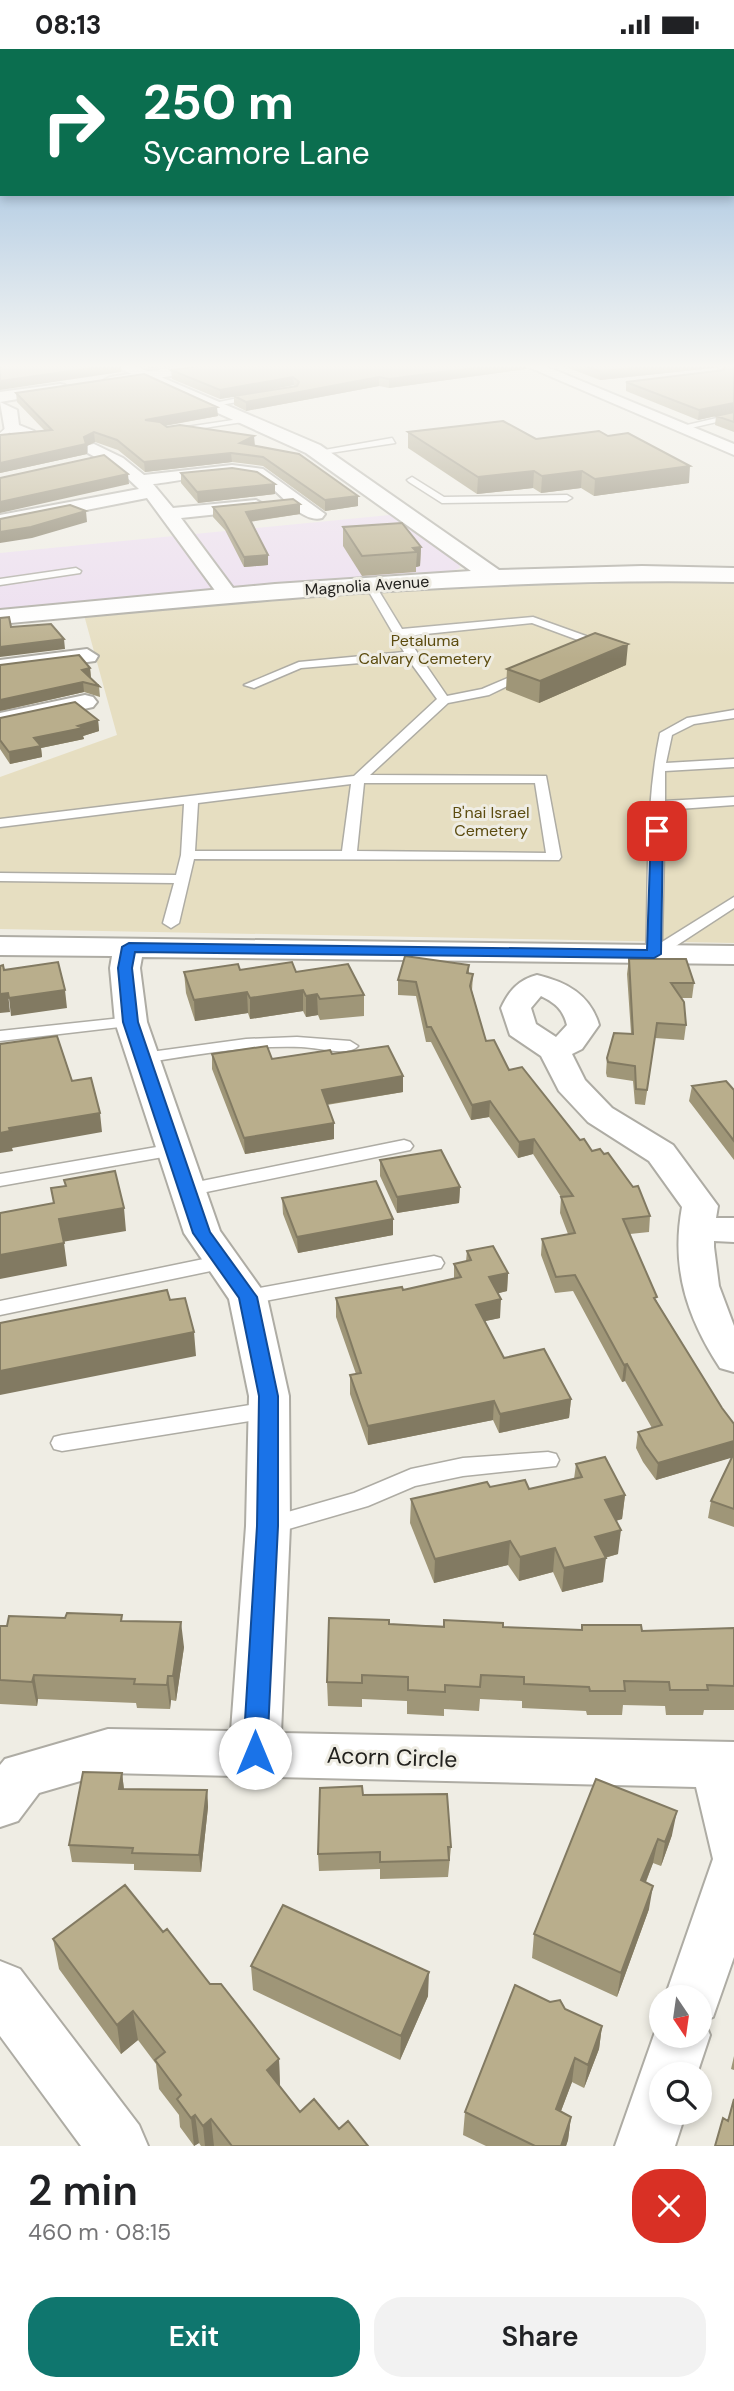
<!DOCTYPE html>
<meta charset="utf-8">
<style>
body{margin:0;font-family:"DM Sans",sans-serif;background:#f2f2f2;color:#202124;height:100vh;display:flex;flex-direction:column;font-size:26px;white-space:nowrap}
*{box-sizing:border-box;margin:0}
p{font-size:23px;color:#757577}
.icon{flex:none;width:38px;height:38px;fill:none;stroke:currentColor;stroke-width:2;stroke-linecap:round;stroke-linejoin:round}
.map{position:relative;height:2097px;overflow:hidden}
.drawer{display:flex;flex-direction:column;background:#fff;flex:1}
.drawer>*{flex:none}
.banner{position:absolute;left:0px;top:0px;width:735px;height:147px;box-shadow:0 4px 10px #0003;background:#0b6e4f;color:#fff;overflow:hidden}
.needle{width:46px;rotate:167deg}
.controls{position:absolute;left:649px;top:1936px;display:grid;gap:14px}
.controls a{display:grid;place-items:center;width:63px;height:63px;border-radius:50%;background:#fff;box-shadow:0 4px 10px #0003;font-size:35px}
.pin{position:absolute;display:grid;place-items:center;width:60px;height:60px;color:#fff;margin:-30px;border-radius:14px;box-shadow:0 4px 10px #0006}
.me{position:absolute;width:77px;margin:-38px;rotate:0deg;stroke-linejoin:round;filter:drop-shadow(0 0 5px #0008)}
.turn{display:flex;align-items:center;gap:24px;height:147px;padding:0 28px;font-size:32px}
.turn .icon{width:91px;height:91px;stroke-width:2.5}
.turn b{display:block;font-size:49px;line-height:60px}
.round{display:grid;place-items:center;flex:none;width:74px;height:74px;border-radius:28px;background:#f2f2f2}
.summary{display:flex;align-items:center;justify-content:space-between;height:119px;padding:0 28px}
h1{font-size:42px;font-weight:600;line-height:52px}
.cta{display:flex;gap:14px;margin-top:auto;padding:14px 28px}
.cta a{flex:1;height:80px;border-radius:28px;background:#0f766e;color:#fff;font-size:28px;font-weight:600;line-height:80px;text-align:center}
.cta a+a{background:#f2f2f2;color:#202124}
.status{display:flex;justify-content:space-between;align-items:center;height:49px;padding:0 35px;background:#fff;direction:ltr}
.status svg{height:19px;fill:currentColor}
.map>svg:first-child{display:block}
.commercial{fill:#ecddf0}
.green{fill:#e6dec1}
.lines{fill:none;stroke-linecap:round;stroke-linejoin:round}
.lane-casing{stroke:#aeaca4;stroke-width:3}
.street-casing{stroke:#aeaca4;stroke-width:4}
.secondary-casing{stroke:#aeaca4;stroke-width:4}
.lane{fill:#fff;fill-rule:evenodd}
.street{fill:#fff;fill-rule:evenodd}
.secondary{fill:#fff;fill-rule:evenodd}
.wall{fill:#9f9678;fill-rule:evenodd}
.shaded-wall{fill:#827a62}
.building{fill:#b9ae8c;stroke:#827a62;stroke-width:2}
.route{fill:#1a73e8;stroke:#114b97;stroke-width:2}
.labels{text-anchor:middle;stroke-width:6;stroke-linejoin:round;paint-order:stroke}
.far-street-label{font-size:16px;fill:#22211e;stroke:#efede4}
.far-park-label{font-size:16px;fill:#5c4c10;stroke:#efede4}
.near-street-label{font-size:23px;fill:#22211e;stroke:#efede4}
</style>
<div class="status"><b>08:13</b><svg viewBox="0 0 49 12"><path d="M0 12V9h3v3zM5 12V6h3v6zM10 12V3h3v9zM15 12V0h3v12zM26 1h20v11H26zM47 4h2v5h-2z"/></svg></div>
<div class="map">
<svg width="734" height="2097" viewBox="0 0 734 2097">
<rect width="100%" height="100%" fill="#efede4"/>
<path class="commercial" d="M390 466 459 515 460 519 445 525 0 563V504Z"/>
<path class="green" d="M734 528V894L0 880V728L117 686 84 566 501 530Z"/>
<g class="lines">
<defs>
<path id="lane" d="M257 345 260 349 209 358 205 356Z
M734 365V369L678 382 674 379Z
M246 369 243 373 171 384 167 381Z
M8 377 15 379 0 391V384Z
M392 389 395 394 317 406 313 403Z
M412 428 444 448 567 446 572 449 567 452 442 454 409 433 407 431Z
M76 519 81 522 80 524 0 536V530Z
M366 534H374L402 580 533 568 600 592V596L586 599V594L532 574 406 587 447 647 482 640 522 623 532 625 489 646 448 654 370 726 546 727 561 808 559 811 194 810 179 874 171 879 163 874 174 834 0 832V824L176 826 181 806 184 755 0 778V770L354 727 437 650 408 610 301 619 254 639 244 636 299 613 404 603 365 536ZM364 734H535L546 804 357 802ZM351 735 342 802H195L198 754Z
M734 661V669L694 675 672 686 666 714 734 710V718L665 722V752L734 748V756L665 761 662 893 734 848V859L659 908H649L646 905C649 832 645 755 660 684L687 669Z
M131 968 137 970 139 973 137 976 0 992V982Z
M297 988 350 992 358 997C349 1008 315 998 301 998 248 996 195 1006 143 1014L135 1009 143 1004 246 990Z
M404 1091 410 1093 413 1097 410 1101 187 1147 178 1141 187 1135Z
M174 1095 180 1097 183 1101 180 1105 0 1137V1125Z
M223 1206 230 1208 233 1213 230 1218 0 1266V1252Z
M434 1207 441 1209 444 1214 441 1219 248 1255 241 1253 238 1248 241 1243 248 1241Z
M268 1353 276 1355 279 1361 276 1367 268 1369 62 1402 54 1400 51 1394 54 1388 62 1386Z
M548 1403 556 1405 559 1411 556 1417 463 1427 415 1437 368 1457 268 1486 260 1483 256 1477 260 1471 354 1444 411 1420 463 1409Z"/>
<path id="street" d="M185 317H219L212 321 110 336 103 332 110 328Z
M526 317H545L734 395V406Z
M60 335 65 336V342L0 353V343Z
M0 353 17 361 19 376 34 382V388L28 390 5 382Z
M94 395 123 409 144 426 232 416 263 420 325 465 322 469C299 475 278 438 258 430 234 419 180 432 153 435L173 459 256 451 265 456 256 461 181 469 239 547 229 553 222 551 147 449 0 478V466L139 440 121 423 88 404V396Z
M87 600 98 607 95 612 0 625V611Z
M85 646 93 648 97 653 93 658 0 678V664Z
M0 888 734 897V915L142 908 140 919 147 973 220 1182 267 1248 289 1347 290 1477 281 1684 734 1693V1908L713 1968 704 1972 710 1986 697 2025H662V2063H686L675 2097H615L661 1966 662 1986H700V1948H665L713 1810 696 1738 108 1724 39 1744 18 1772 0 1778V1716L5 1710 108 1680 231 1682 246 1477 249 1347 229 1250 184 1184 115 973 110 919 112 907 0 906Z
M537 926C566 933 590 945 599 976L582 1000 572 1005 585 1031 612 1059 673 1096 718 1157 716 1169H734V1193L714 1192V1198L719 1237 734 1277V1323L720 1319C686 1267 671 1218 682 1158L649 1112 588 1073 559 1042 541 1007 510 986 501 959C509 942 518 931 537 926ZM541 947C555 954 563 960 567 976L556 988 536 975 531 959Z
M0 1912 20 1920 139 2076 148 2097H81L0 1987Z"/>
<path id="secondary" d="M114 317H135L320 396 499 521 642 517 734 519V533C488 528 245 552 0 575V561L275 535 471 522 306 404Z"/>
</defs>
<use href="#lane" class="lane-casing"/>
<use href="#street" class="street-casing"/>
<use href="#secondary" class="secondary-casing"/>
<use href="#lane" class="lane"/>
<use href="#street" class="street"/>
<use href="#secondary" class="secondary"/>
</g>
<path class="wall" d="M200 317H527L526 320 389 339 379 337 246 362 234 356V348L220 350 172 330 171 321ZM294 336V337L257 343Z
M563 317H734V383L715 376 716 367 698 371 626 342V333L724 321 722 318 600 331Z
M16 344 218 367 165 377 167 378 254 397 358 457 325 462 263 417 232 413 145 423 118 401 95 393 87 397V405L0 424V386L45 382 17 353Z
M408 383 536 390 689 434 594 447 581 439 541 444 533 439 477 445 408 399Z
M181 424 275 435V445L198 454 181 434Z
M213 458 300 465 250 473 268 516 244 518 225 481 213 468Z
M343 478 421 498 420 517 416 518V523L362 527 343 497Z
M626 616 539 654 506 641 507 620Z
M90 619 91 629 99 637 100 648 84 643 0 662Z
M0 669 98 671 99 682 83 687 84 690 41 699 42 708 10 715 0 700Z
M629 910 694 934 692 949H681L686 976 684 991 655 989 645 1056 635 1055 633 1032 607 1028 606 1024 607 1009 631 984 627 925Z
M469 916V924L473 925 472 942 486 992 509 1021 592 1102 650 1167 649 1183 630 1185 657 1253 722 1359 734 1375V1478L708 1469 711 1452 732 1408 656 1431 643 1413 636 1399 638 1383 652 1379 625 1332 622 1333 573 1242 555 1244 541 1206 542 1190 568 1185 560 1164 561 1148 533 1105 518 1109 489 1068 471 1071 431 993H426L416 947 398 946V931Z
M240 921 296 923 364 946V967L320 971 318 966 306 968 303 962 250 970 248 964 195 972 186 944 184 923Z
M212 1005 272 1010 332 1005 403 1043 327 1056 334 1074V1090L245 1105 212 1020Z
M692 1037 734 1041V1111L689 1052Z
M380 1111 460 1138 459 1154 397 1164 380 1127Z
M282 1149 393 1186 298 1204 283 1165Z
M467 1202 508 1224 507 1242 498 1244 500 1269 485 1272 504 1309 571 1350 569 1369 499 1384 493 1371 368 1396 350 1345V1326L356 1325 336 1268V1249L403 1241 454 1230V1215L466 1212Z
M576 1415 625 1446 622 1470 616 1472 618 1505 605 1509 603 1533 562 1543 553 1523 519 1532 508 1516 434 1534 410 1474 411 1450 490 1438 529 1440 574 1430Z
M122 1566V1572L184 1598 176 1652 171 1651 170 1660 137 1659 136 1654 38 1650 37 1657 0 1655V1577H7L65 1569Z
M389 1575 581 1581 582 1576 642 1582 734 1579V1661H704L703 1666H666L665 1657 623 1656 622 1666H587L586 1662 522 1659V1652L480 1650 479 1662 444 1660V1667L407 1665V1652L362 1650V1658L328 1657 327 1633Z
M122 1724 124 1740 207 1741 208 1758 201 1823 134 1821V1815L72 1813 69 1796Z
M596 1730 672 1786 661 1817 653 1814 646 1833 649 1860 617 1948 532 1909 534 1885Z
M363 1746 451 1798 448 1828 380 1830V1820L319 1822 318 1805Z
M163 1883 279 2010 280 2038 300 2063 339 2080 368 2097H201L199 2094 194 2097 180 2078 179 2066 159 2040 156 2015 138 1991 121 2005 59 1920 53 1890Z
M251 1917 428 1947 400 2011 253 1941Z
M565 1960 602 1977 599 2000 584 2039 572 2033 561 2062 571 2068 568 2091 566 2097H486L463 2086 465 2063Z
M734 2007V2021L731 2020Z"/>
<path class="shaded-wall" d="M106 317H121V323L0 341V332Z
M148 317H169L148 320Z
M489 317H527L526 320 389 339V330Z
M657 317H722V318L600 331V322Z
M293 328 294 336 220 350V341Z
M379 328V337L246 362V353Z
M734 354V363L698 371 699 361Z
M217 358 218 367 145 380V371Z
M94 383 95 393 87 397V405L0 424V414L84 388Z
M254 387 255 397 240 394Z
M231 404 232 413 145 423 144 413Z
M690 417 689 434 594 447 595 430Z
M534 422 533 439 477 445 478 428Z
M582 422 581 439 541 444 542 427Z
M128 425 129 435 0 464V453Z
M275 435V445L198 454 197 443Z
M358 447V457L325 462V451Z
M300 455V465L246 473V463Z
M86 462 87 473 32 489 0 494V483Z
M421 498 420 517 416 518 417 503 413 499Z
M268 506V516L244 518V508Z
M64 590 65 600 0 608V598Z
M628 595 626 616 539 654 540 632Z
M90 619 91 630 82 621Z
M83 633 84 643 0 662V651Z
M98 671 99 682 83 687 84 690 41 699 42 708 10 715 9 703 34 689Z
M65 941 67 959 11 967 9 949Z
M303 941V962L250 970V949Z
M247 943 248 964 195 972 194 951Z
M8 944 10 963 0 964V945Z
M317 945 318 966 306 968V947Z
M403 1027V1043L322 1056V1041Z
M490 1052 489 1068 471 1071 472 1056Z
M100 1064 102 1083 12 1099 13 1102 0 1104V1084L9 1079Z
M334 1074V1090L245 1105 244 1089Z
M534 1090 533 1105 518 1109 519 1093Z
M460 1138 459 1154 397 1164V1148Z
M124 1159 126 1182 62 1193 59 1170Z
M393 1170V1186L298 1204 297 1188Z
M64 1194 67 1217 0 1230V1206Z
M508 1224 507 1242 488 1247 489 1228Z
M501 1250 500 1269 476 1274V1256Z
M194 1283 196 1307 0 1346V1322Z
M627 1315 625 1332 622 1333 624 1316Z
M571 1350 569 1369 499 1384 500 1365Z
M494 1352 493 1371 368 1396V1377Z
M734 1392V1408L656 1431 658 1414Z
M625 1446 622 1470 602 1475 605 1451Z
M621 1481 618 1505 592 1512 595 1488Z
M510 1492 508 1516 434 1534 435 1510Z
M555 1499 553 1523 519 1532 520 1508Z
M606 1509 603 1533 562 1543 564 1519Z
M181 1573 184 1598 176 1652 173 1627Z
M34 1626 38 1650 37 1657 32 1633Z
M168 1627 171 1651 170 1660 167 1636Z
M122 1724 124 1741 119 1740Z
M207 1741 208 1758 201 1823 199 1806Z
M677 1762 672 1786 661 1817 665 1793Z
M658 1790 653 1814 637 1855 641 1831Z
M653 1837 649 1860 617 1948 621 1924Z
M429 1923 428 1947 400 2011 401 1987Z
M133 1962 138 1991 121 2005 117 1976Z
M602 1977 599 2000 584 2039 588 2016Z
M575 2009 572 2033 553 2083 556 2060Z
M279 2010 280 2039 267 2021Z
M195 2066 199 2094 194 2097 191 2069Z
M571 2068 568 2091 566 2097H561Z
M211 2070 214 2097H205L203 2077Z"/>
<path class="building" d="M0 317H106L0 332Z
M200 317H489L389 330 379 328 246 353 234 347 297 337 299 333 293 328 220 341 171 321Z
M585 317H657L600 322Z
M725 317H734V354L699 361 626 333 724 321Z
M144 325 217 358 145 371 160 373 167 378 180 376 254 387 240 394 299 405 358 447 325 451 263 408 231 404 144 413 117 391 94 383 84 388 86 395 0 414V386L52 381 16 344Z
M734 363V373L716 367Z
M503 372 536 390 599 382 608 387 628 384 690 417 595 430 582 422 542 427 534 422 478 428 408 383Z
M104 406 128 425 0 453V429Z
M232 419 257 423 275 435 197 443 181 424Z
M293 450 300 455 246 463 268 506 244 508 224 472 213 458Z
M70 456 86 462 31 478 0 483V470Z
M402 474 421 498 413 499 417 503 362 507 343 478Z
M9 568 11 578 51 575 64 590 0 598V569Z
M595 584 628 595 540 632 507 620Z
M79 606 90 619 82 621 99 637 83 633 0 651V616Z
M75 653 98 671 78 677 83 679 34 689 41 697 9 703 0 691V669Z
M405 907 469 916 467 924 473 925 470 937 486 992 494 991 509 1021 522 1018 580 1091 584 1090 592 1102 600 1100 604 1105 608 1104 633 1138 638 1137 650 1167 623 1170 657 1248 654 1249 722 1359 734 1375V1392L658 1414 645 1396 638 1383 662 1376 627 1315 624 1316 575 1226 556 1228 542 1190 575 1184 561 1148 573 1147 534 1090 519 1093 490 1052 472 1056 431 978H427L416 933 398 931Z
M629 910H686L694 934H671L684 953 686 976 657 974 647 1041 636 1040 635 1017 608 1013 607 1009 614 984 633 985Z
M58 913 65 941 9 949 8 944 0 945V917L3 916 4 921Z
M292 913 296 923 348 915 364 946 320 950 317 945 306 947 303 941 250 949 247 943 194 951 184 923 238 915 240 921Z
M57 987 72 1032 91 1029 100 1064 9 1079 10 1082 0 1084V995Z
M267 997 272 1010 330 1001 332 1005 388 997 403 1027 322 1041 334 1074 244 1089 212 1005Z
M726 1032 734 1041V1092L692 1037Z
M441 1101 460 1138 397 1148 380 1111Z
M115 1122 124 1159 59 1170 64 1194 0 1206V1164L54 1154 51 1139 66 1137 64 1131Z
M376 1132 393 1170 297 1188 282 1149Z
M493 1197 508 1224 489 1228 501 1250 476 1256 504 1309 544 1300 571 1350 500 1365 494 1352 368 1377 350 1326 361 1324 336 1249 402 1238 403 1241 461 1228 454 1215 471 1211 467 1202Z
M167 1241 170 1251 185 1249 194 1283 0 1322V1274Z
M734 1404V1460L711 1452Z
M605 1408 625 1446 605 1451 621 1481 595 1488 606 1509 564 1519 555 1499 520 1508 510 1492 435 1510 411 1450 487 1433 490 1438 525 1431 529 1440 582 1428 576 1415Z
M67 1564 122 1566 121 1572 181 1573 173 1627H168L167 1636 134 1635 135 1630 34 1626 32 1633 0 1631V1577H7L9 1567 65 1569Z
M329 1569 389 1571V1575L444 1578V1571L503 1574V1578L582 1581V1576H641L642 1582 734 1579V1637L707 1636 708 1641H670L669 1633 624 1632 625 1642H590L589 1638 524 1635V1628L481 1626 480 1638 445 1636V1643L408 1641V1628L362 1626V1634L327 1633Z
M83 1723 122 1724 119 1740 207 1741 199 1806 132 1804 133 1799 69 1796Z
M596 1730 677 1762 665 1793 658 1790 641 1831 653 1837 621 1924 534 1885Z
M362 1737 363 1746 447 1745 451 1798H448L449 1811 380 1813V1803L318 1805 320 1739Z
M125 1836 163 1883 167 1880 210 1935H221L257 1981 279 2010 267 2021 300 2063 314 2050 339 2080 348 2072 368 2097H232L211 2070 203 2077 195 2066 191 2069 177 2050 181 2046 155 2011 165 2003 133 1962 117 1976 53 1890Z
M283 1856 429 1923 401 1987 251 1917Z
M515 1936 550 1953 560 1951 565 1960 602 1977 588 2016 575 2009 556 2060 571 2068 561 2097H535L465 2063Z
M734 2050V2097H715L723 2069 728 2072Z"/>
<linearGradient id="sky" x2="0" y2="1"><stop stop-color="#84afd9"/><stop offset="0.52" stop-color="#f8f7f3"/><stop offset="1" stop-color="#f8f7f3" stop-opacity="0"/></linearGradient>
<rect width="734" height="610" fill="url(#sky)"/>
<path class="route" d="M657 778 663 782 661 905 654 909 135 903 132 919 138 973 210 1183 257 1248 278 1347V1477L267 1704 264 1711 255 1714 247 1711 243 1704 257 1477 259 1347 239 1249 193 1184 123 973 118 919 122 898 129 894 647 901 651 782Z"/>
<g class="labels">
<g class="far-street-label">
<text transform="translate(367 536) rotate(-4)" y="6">Magnolia Avenue</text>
</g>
<g class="far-park-label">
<text x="425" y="597">Petaluma<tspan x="425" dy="18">Calvary Cemetery</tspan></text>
<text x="491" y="769">B'nai Israel<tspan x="491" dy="18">Cemetery</tspan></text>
</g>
<g class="near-street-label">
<text transform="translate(392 1708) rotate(2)" y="8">Acorn Circle</text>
</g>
</g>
</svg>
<div class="controls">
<a><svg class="needle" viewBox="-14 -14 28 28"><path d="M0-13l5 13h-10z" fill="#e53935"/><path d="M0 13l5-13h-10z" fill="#757577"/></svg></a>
<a><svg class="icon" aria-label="search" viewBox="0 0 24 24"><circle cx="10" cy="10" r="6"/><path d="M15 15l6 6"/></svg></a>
</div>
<div class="pin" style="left:657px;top:782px;background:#d93025"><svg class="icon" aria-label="arrive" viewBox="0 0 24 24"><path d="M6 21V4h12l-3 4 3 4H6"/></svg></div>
<svg class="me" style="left:255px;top:1704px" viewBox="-20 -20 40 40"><circle r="19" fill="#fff"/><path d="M0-13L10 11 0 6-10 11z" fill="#1a73e8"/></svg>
<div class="banner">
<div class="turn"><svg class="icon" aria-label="right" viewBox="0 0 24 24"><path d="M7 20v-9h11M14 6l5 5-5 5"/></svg><div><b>250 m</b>Sycamore Lane</div></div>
</div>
</div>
<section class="drawer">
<div class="summary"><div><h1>2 min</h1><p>460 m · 08:15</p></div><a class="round" style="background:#d93025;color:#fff"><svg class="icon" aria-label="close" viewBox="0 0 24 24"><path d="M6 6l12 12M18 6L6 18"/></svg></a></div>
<div class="cta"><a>Exit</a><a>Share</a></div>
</section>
